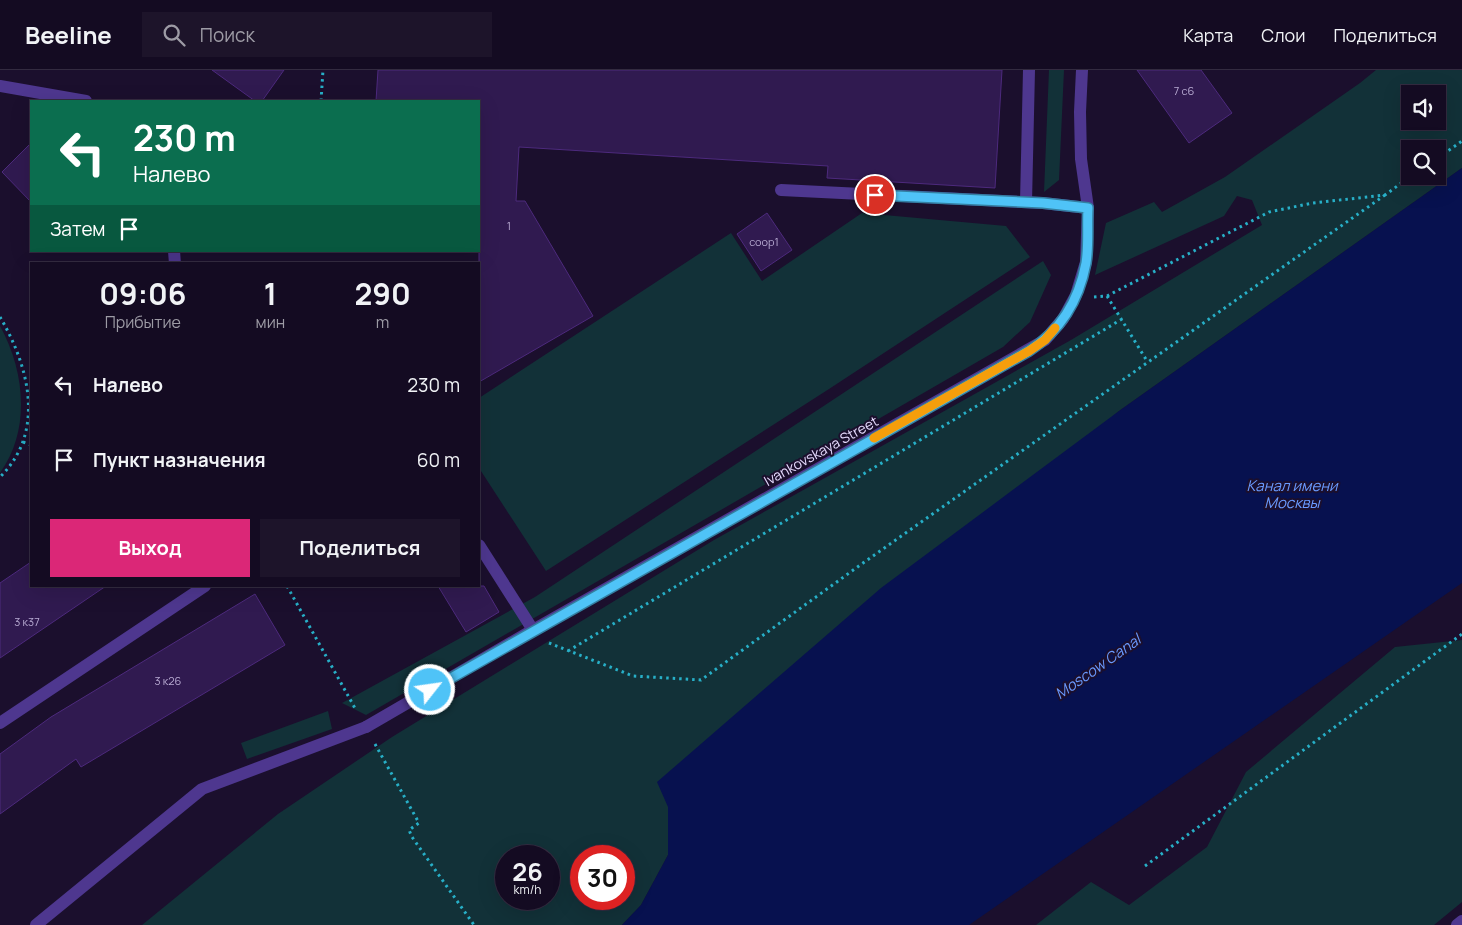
<!DOCTYPE html>
<html lang="ru">
<meta charset="utf-8">
<style>
body{margin:0;font-family:Manrope,sans-serif;background:#1d142a;color:#f1f3f6;height:100vh;display:flex;flex-direction:column;font-size:19px;white-space:nowrap}
*{box-sizing:border-box;margin:0}
p{font-size:16px;color:#9d9ba5}
.icon{flex:none;width:28px;height:28px;fill:none;stroke:currentColor;stroke-width:2;stroke-linecap:round;stroke-linejoin:round}
.map{position:relative;flex:1;overflow:hidden}
.side{position:absolute;left:30px;top:192px;width:450px;height:325px;display:flex;flex-direction:column;background:#140b22;border-radius:0px;box-shadow:0 5px 20px #0002,0 0 0 1px #332b40}
.side>*{flex:none}
.guide{position:absolute;left:30px;top:30px;width:450px;height:152px;border-radius:0px;box-shadow:0 5px 20px #0002,0 0 0 1px #332b40;background:#0b6e4f;color:#fff;overflow:hidden}
.controls{position:absolute;left:1401px;top:15px;display:grid;gap:10px}
.controls a{display:grid;place-items:center;width:45px;height:45px;border-radius:0px;background:#140b22;box-shadow:0 5px 20px #0002,0 0 0 1px #332b40;font-size:25px}
.speed{position:absolute;left:495px;top:775px;display:flex;gap:10px;font-size:25px;font-weight:700;text-align:center}
.speed>*{display:grid;place-content:center;width:65px;height:65px;border-radius:50%;background:#140b22;box-shadow:0 5px 20px #0002,0 0 0 1px #332b40;line-height:1}
.speed small{font-size:12px;font-weight:400}
.speed .limit{border:8px solid #d22;background:#fff;color:#111}
.pin{position:absolute;display:grid;place-items:center;width:42px;height:42px;color:#fff;margin:-21px;border:2px solid #fff;border-radius:50%;box-shadow:0 1px 5px #0007}
.me{position:absolute;width:55px;margin:-28px;rotate:60deg;stroke-linejoin:round;filter:drop-shadow(0 0 4px #0008)}
.turn{display:flex;align-items:center;gap:18px;height:105px;padding:0 20px;font-size:22px}
.turn .icon{width:65px;height:65px;stroke-width:2.5}
.turn b{display:block;font-size:35px;line-height:42px}
.then{display:flex;align-items:center;height:48px;padding:0 20px;background:#0003;gap:10px;font-size:19px}
.eta{display:flex;justify-content:space-evenly;align-items:center;height:85px;text-align:center}
.eta b{font-size:30px;font-weight:700;line-height:35px}
.button{display:flex;gap:10px;margin-top:auto;padding:10px 20px}
.button a{flex:1;height:58px;border-radius:0px;background:#db2777;color:#fff;font-size:20px;font-weight:700;line-height:58px;text-align:center}
.button a+a{background:#1d142a;color:#f1f3f6}
ul{padding:0;list-style:none}
li{display:flex;align-items:center;gap:15px;height:75px;padding:0 20px}
li div{flex:1}
li b{display:block;font-size:19px}
li em{font-style:normal}
header{display:flex;align-items:center;gap:30px;box-sizing:border-box;height:70px;padding:0 25px;background:#140b22;border-bottom:1px solid #332b40}
header strong{font-size:24px}
nav{display:flex;gap:28px;margin-inline-start:auto;font-size:18px}
.search{width:350px;height:45px;background:#1d142a;display:flex;align-items:center;gap:12px;box-sizing:border-box;padding:0 18px;border-radius:0px;color:#9d9ba5;font-size:19px}
.map>svg:first-child{display:block}
.green{fill:#123138;fill-rule:evenodd}
.water{fill:#07114f}
.building{fill:#301a50;stroke:#4d2a7d}
.lines{fill:none;stroke-linecap:round;stroke-linejoin:round}
.path{stroke:#27afc7;stroke-width:3;stroke-dasharray:2.5 4;stroke-linecap:butt}
.service{stroke:#4e378f;stroke-width:12}
.minor{stroke:#4e378f;stroke-width:12}
.route-casing{stroke:#337fa1;stroke-width:12}
.route{stroke:#4fc3f7;stroke-width:9}
.slow{stroke:#f59e0b;stroke-width:9}
.labels{text-anchor:middle;stroke-width:4;stroke-linejoin:round;paint-order:stroke}
.number-label{font-size:11px;fill:#b9acd3}
.street-label{font-size:14px;fill:#e7dcff;stroke:#1b0f2d}
.water-label{font-size:15px;font-style:italic;fill:#6a9aff;stroke:#1b0f2d}
</style>
<header>
<strong>Beeline</strong>
<div class="search"><svg class="icon" aria-label="search" viewBox="0 0 24 24"><circle cx="10" cy="10" r="6"/><path d="M15 15l6 6"/></svg>Поиск</div>
<nav><a>Карта</a><a>Слои</a><a>Поделиться</a></nav>
</header>
<div class="map">
<svg width="1462" height="855" viewBox="0 0 1462 855">
<rect width="100%" height="100%" fill="#1b0f2d"/>
<path class="green" d="M1049 0H1064L1059 110 1044 122Z
M1376 0H1462V98L1119 341 668 737V785L641 835 622 855H142L278 744 392 667 714 470 1071 270 1262 155 1252 130 1237 126 1224 146 1095 205 1106 153 1154 132 1162 142 1225 107 1360 13ZM1410 24H1438V51H1410ZM1410 79H1438V106H1410ZM506 786H549V829H506ZM581 786H624V829H581Z
M862 143 1006 156 1030 187 829 319 546 501 479 398V328L731 163 762 211Z
M1043 191 1051 205 1030 252 1003 277 366 645 342 633 535 527Z
M0 256C25 301 31 360 0 403Z
M1462 570V832L1434 855H1036L1091 812 1129 835 1207 777 1246 702 1395 577Z
M328 641 332 659 247 689 241 673Z"/>
<path class="water" d="M1462 98V513L969 855H622L641 835 668 785V737L657 712 881 518 1119 341Z"/>
<path class="building" d="M212 0H284L262 31H255Z
M378 0H1002L995 118 827 108 828 96 519 77 516 131H525L593 246 479 312V31H376Z
M1137 0H1201L1232 43 1189 73Z
M31 73V132L2 102Z
M767 143 792 180 761 201 737 164Z
M31 492V516H106L0 588V513Z
M438 516H484L499 542 466 562Z
M255 524 285 575 81 697 76 689 0 744V684L51 647Z"/>
<g class="lines">
<path class="path" d="M321 31 323 0
M1438 88 1462 71
M1107 226 1147 291
M1094 227 1107 226 1269 142 1313 133 1385 125 1411 106
M0 247C29 296 46 362 0 407
M23 372 31 375
M287 516 356 640
M549 573 633 606 701 610 863 493 1385 125
M568 581 1122 249
M375 674 419 753 409 760 412 767 474 855
M1145 796 1462 564"/>
<path class="service" d="M0 16 86 31
M781 120 1043 133 1088 138
M1026 132 1029 0
M174 181 175 194
M479 475 533 560
M0 653 205 516
M36 855 202 719 366 657"/>
<path class="minor" d="M366 657 526 564 1045 270 1063 249 1076 225 1086 192 1088 138 1081 89 1080 42 1082 0
M1457 855 1462 851"/>
</g>
<g class="lines">
<defs>
<path id="route" d="M430 620 1029 281C1060 261 1079 230 1086 193 1089 175 1087 156 1088 138L1043 133 875 125"/>
</defs>
<use href="#route" class="route-casing"/>
<use href="#route" class="route"/>
<path class="slow" d="M874 368 1029 281 1045 270 1055 258"/>
</g>
<g class="labels">
<g class="number-label">
<text x="1184" y="25">7 с6</text>
<text x="509" y="160">1</text>
<text x="764" y="176">соор1</text>
<text x="27" y="556">3 к37</text>
<text x="168" y="615">3 к26</text>
</g>
<g class="street-label">
<text transform="translate(821 381) rotate(-29)" y="5">Ivankovskaya Street</text>
</g>
<g class="water-label">
<text x="1292" y="421">Канал имени<tspan x="1292" dy="17">Москвы</tspan></text>
<text transform="translate(1098 597) rotate(-35)" y="5">Moscow Canal</text>
</g>
</g>
</svg>
<div class="controls">
<a><svg class="icon" aria-label="sound" viewBox="0 0 24 24"><path d="M4 9h4l5-4v14l-5-4H4zM17 9q2 3 0 6"/></svg></a>
<a><svg class="icon" aria-label="search" viewBox="0 0 24 24"><circle cx="10" cy="10" r="6"/><path d="M15 15l6 6"/></svg></a>
</div>
<div class="speed"><div>26<small>km/h</small></div><div class="limit">30</div></div>
<div class="pin" style="left:875px;top:125px;background:#d93025"><svg class="icon" aria-label="arrive" viewBox="0 0 24 24"><path d="M6 21V4h12l-3 4 3 4H6"/></svg></div>
<svg class="me" style="left:430px;top:620px" viewBox="-20 -20 40 40"><circle r="17" fill="#4fc3f7" stroke="#fff" stroke-width="3"/><path d="M0-11L8 9 0 5-8 9z" fill="#fff"/></svg>
<div class="guide">
<div class="turn"><svg class="icon" aria-label="left" viewBox="0 0 24 24"><path d="M17 20v-9H6M10 6l-5 5 5 5"/></svg><div><b>230 m</b>Налево</div></div>
<div class="then">Затем<svg class="icon" aria-label="arrive" viewBox="0 0 24 24"><path d="M6 21V4h12l-3 4 3 4H6"/></svg></div>
</div>
<section class="side">
<div class="eta">
<div><b>09:06</b><p>Прибытие</p></div>
<div><b>1</b><p>мин</p></div>
<div><b>290</b><p>m</p></div>
</div>
<ul>
<li><svg class="icon" aria-label="left" viewBox="0 0 24 24"><path d="M17 20v-9H6M10 6l-5 5 5 5"/></svg><div><b>Налево</b></div><em>230 m</em></li>
<li><svg class="icon" aria-label="arrive" viewBox="0 0 24 24"><path d="M6 21V4h12l-3 4 3 4H6"/></svg><div><b>Пункт назначения</b></div><em>60 m</em></li>
</ul>
<div class="button"><a>Выход</a><a>Поделиться</a></div>
</section>
</div>
